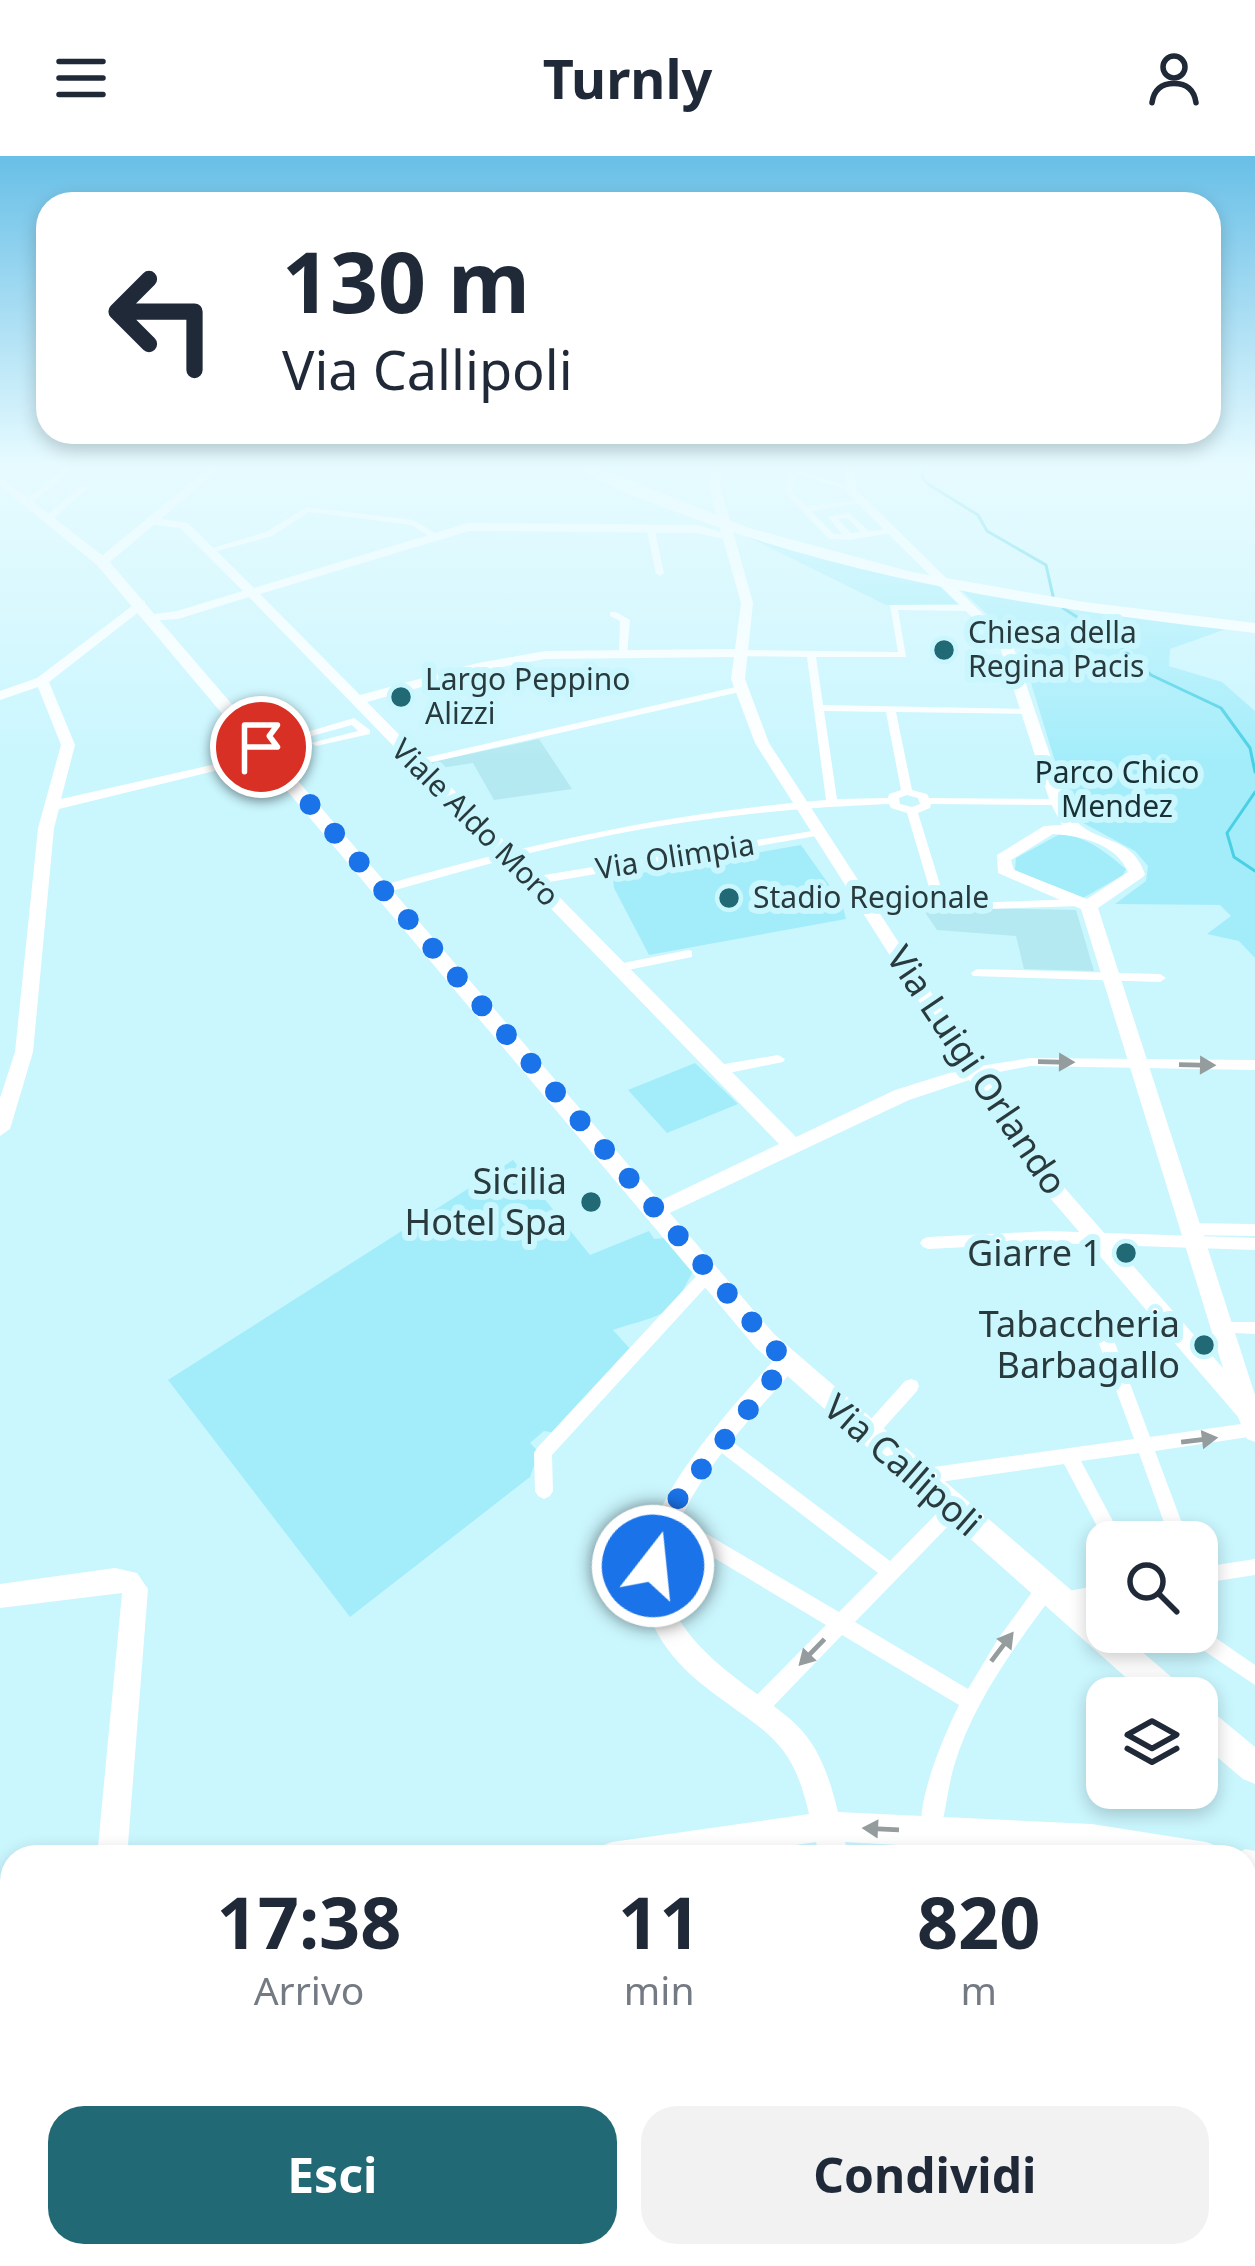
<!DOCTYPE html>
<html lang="it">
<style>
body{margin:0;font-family:"Noto Sans",sans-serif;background:#f2f2f3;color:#1f2937;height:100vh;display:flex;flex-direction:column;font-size:45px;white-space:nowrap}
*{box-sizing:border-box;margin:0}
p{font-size:39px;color:#747a83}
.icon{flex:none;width:66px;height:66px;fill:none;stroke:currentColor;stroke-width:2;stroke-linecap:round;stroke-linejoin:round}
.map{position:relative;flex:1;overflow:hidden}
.sheet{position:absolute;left:0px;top:1689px;width:1257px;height:423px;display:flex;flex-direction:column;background:#fff;border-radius:36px 36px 0 0;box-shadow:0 6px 18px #0003}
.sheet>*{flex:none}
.top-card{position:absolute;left:36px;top:36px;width:1185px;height:252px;border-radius:36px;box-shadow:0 6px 18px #0003;background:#fff;color:#1f2937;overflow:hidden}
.fabs{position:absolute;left:1086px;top:1365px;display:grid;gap:24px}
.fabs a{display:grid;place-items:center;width:132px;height:132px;border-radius:24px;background:#fff;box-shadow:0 6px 18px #0003;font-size:60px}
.pin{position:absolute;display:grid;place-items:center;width:102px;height:102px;color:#fff;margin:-51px;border:6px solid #fff;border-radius:50%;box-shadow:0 3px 12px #0007}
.me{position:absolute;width:132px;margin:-66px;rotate:16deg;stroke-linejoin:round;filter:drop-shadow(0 0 9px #0008)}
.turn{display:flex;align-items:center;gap:42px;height:252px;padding:0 48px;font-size:54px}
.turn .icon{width:156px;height:156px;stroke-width:2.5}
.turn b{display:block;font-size:84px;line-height:102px}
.eta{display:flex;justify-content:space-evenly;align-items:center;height:204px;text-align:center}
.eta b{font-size:72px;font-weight:700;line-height:84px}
.primary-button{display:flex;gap:24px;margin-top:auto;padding:24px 48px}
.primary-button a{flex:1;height:138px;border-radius:36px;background:#216a75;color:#fff;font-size:48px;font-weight:700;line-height:138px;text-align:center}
.primary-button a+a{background:#f2f2f3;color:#1f2937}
header{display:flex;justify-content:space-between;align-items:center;height:156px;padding:0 48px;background:#fff;font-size:54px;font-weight:700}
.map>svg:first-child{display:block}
.built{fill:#b4e9f1}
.green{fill:#a3edfa}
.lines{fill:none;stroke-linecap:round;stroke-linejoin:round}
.stream{stroke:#49d0e5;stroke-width:3}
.building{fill:#90bac2}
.street{fill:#fff;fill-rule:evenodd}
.secondary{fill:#fff;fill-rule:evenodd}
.primary{fill:#fff;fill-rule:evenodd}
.highway{fill:#fff;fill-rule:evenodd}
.oneway{fill:#949c9e}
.route{stroke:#1a73e8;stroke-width:21;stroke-dasharray:0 37.8}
.poi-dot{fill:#216a75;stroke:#caf6fe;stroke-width:4.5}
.labels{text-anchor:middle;stroke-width:12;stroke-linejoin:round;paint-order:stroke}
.far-poi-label{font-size:30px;fill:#293a3d;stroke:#caf6fe;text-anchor:start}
.far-park-label{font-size:30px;fill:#193034;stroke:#caf6fe}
.far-street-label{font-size:30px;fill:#293a3d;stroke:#caf6fe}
.street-label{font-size:36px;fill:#293a3d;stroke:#caf6fe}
.poi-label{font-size:36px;fill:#293a3d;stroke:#caf6fe;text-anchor:end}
</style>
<header><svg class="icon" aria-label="menu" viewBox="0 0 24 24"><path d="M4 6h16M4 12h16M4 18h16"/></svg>Turnly<svg class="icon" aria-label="person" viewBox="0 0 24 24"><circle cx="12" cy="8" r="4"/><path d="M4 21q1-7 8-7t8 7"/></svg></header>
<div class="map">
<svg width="1255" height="2110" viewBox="0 0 1255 2110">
<rect width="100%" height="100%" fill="#caf6fe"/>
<path class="built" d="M539 583 572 633 494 644 473 607 434 613 428 607Z
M982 752 1076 754 1094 815 1024 813 1016 780 937 774 924 755Z"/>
<path class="green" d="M730 372 936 427 958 448 886 449Z
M958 431 1229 472 1170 493 1169 510 1222 526 1255 555V802L1239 785 1207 778 1231 760 1220 749 1115 748 1146 725 1148 710 1135 695 1072 661 1028 517 1031 514 1022 503 1029 498Z
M1060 678C1090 680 1113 703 1126 713L1123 719 1083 742 1015 714 1016 702Z
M801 689 842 747 846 763 649 799 614 732 613 722Z
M695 907 738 948 667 977 628 934Z
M513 1004 590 1099 649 1075 654 1083 664 1082 693 1115C669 1164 664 1157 613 1174L633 1196 556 1277 544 1275 530 1287 539 1296 530 1321 350 1461 168 1224Z"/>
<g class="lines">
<path class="stream" d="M924 310 922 321 928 328 978 359 987 375 1046 409 1053 440
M1063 452 1119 488 1151 519 1221 552 1250 592 1255 616
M1255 636 1227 677 1234 701 1255 715"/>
</g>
<path class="building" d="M343 2100H461L459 2110H340Z"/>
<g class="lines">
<path class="street" d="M68 310H77L32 347H26V343Z
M791 310H799L798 314 853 332 849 334 797 318 792 336 807 350 862 344 866 346 811 355 834 378H842L828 361 849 357 869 375 893 373 897 376 850 384 829 383 784 336ZM847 362 861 376 851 377 838 363Z
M81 330 88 332 52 364H46V360Z
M307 351 413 364 438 379 431 381 411 369 309 356 272 380 210 397 206 394 266 376Z
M651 372 655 375 664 417 660 420 656 417 647 375Z
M890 449H971L976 452 971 455 898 454 906 501H816L823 549 1033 553V557L1029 558 896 556 912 634 927 638 929 642 1058 643 1064 646 1058 649 931 648 930 652 918 657 946 748 1077 743 1083 747 1081 750 866 757 864 754 870 750 934 748 907 657 891 652 889 648C781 652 674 664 569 688 505 702 443 721 381 738L375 734 377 731C525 688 672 656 826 644L807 501 738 500 733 497 738 494 898 496ZM824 555 886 556 901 634 889 638 888 642 837 643ZM907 639 918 642 920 648 912 651 900 648 899 642Z
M610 456H616L630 464 627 498 619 496 620 465 610 460Z
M740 530 745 533 744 535 415 610 410 607 415 604Z
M354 562 370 574V578L316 590 311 587 358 575 352 569 261 594 256 591Z
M818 674 824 677 822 679 532 729 526 725 532 721Z
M688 794 692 795V801L618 816 612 812 618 808Z
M977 813 1160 818 1166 822 1160 826 973 820 971 817Z
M778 899 785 903 783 906 719 919 712 914 719 909Z
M1030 902 1255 904V914L1030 910 974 921 967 916 974 911Z
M1191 1067 1255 1068V1080L1191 1079 1183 1073Z
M1049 1075 1255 1082V1094L1049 1087 928 1093 923 1091 920 1087 923 1083 928 1081Z
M708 1112 714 1114 716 1118 714 1122 552 1299 553 1335 550 1340 544 1343 538 1340 535 1335 534 1297 537 1292 702 1114Z
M1221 1166H1255V1178L1215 1176 1213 1172 1215 1168Z
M1105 1176 1111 1177 1113 1182 1150 1281 1255 1266V1280L1155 1295 1189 1386H1171L1139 1297 1081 1305 1124 1386H1107V1389L1064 1308 919 1329 913 1326 910 1321 913 1316 919 1313 1134 1283 1097 1182 1099 1177Z
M911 1223 917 1225 919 1230 917 1235 874 1283 868 1285 862 1283 859 1278 862 1273 905 1225Z
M720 1279 726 1281 890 1405 947 1347 953 1345 959 1347 962 1353 959 1359 855 1466 968 1533 998 1483 1038 1428 1045 1426 1052 1428 1054 1434 1052 1440C1013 1493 973 1547 954 1610 947 1634 946 1660 937 1683L930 1686 923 1683C913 1650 944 1580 959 1549L842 1479 763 1561 756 1564 749 1561 746 1554 749 1547 826 1469 659 1369 656 1363 659 1357 665 1355 671 1357 839 1456 878 1417 714 1291 711 1286 714 1281Z
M1255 1403V1419L1197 1428V1412Z
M1107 1428V1444L1063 1454 1056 1451 1054 1445 1056 1439 1063 1436Z
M1197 1469 1255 1509V1529L1185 1482 1182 1476H1197Z
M1053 1670 1096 1693 1099 1701H1067L1061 1697V1701H1039L1046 1674Z
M1245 1778 1255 1782V1805L1245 1801Z
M1245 2013 1255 2017V2042L1245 2038Z
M1245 2090 1252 2100 1253 2110H1227L1226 2100H1245Z
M264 2100H290L295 2110H269Z
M537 2100H563L561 2110H535Z
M998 2100H1024L1023 2110H997Z"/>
<path class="secondary" d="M211 310H223L161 363 188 367 254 432 468 367 697 369 721 376 708 329 714 310H725L720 329 753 447 745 523 769 587 1040 1004 1223 1212 1081 753 998 717 997 699 1044 670 1062 669 1050 646 999 488 847 337 844 310H854L857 334 1012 487 1066 646C1069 652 1071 659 1075 664 1098 689 1131 678 1145 718L1143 721 1098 752 1255 1239V1286L1247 1283 1238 1261 1026 1014 969 924 909 944 661 1061H647L643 1056 647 1051 779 988 249 441 178 463 147 465V459L177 455 243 435 180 372 154 369 106 409H98V403ZM469 375 697 377 723 383 741 447 735 493 545 495 478 507 360 539 260 438ZM734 501 731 523 755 587 962 913 895 934 796 981 367 546 480 515 545 503ZM1053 678C1082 680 1116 688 1128 716L1087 743 1014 714 1011 704Z
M140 444 145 445V451L49 526 75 589 61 643 269 596 276 600 59 653 54 672 33 896 10 973 0 980V942L15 896 38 672 61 589 38 531 0 544V535L37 522Z
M786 1197 794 1199 798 1206 794 1213C747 1268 653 1358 669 1439 675 1467 701 1493 722 1511 789 1567 815 1561 838 1656L1092 1668 1206 1686 1217 1690 1221 1701H1113L845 1686 850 1701H820L816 1686 713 1701H597L601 1690 612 1686 809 1658C792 1582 765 1577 708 1533 563 1422 695 1295 778 1199Z
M115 1412 137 1417 148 1433 127 1701H97L122 1437 0 1452V1428Z
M1245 1693 1255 1695V1725L1245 1723V1701H1233Z
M12 1813V1845L0 1850V1818Z
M81 2100H128L123 2110H76Z
M751 2100H823L828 2110H756Z
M1095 2100H1131L1134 2110H1098Z"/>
<path class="primary" d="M0 320 107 403 774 1178 1107 1465V1476H1119L1183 1531 1188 1542H1149L756 1192 97 409 0 330Z
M1197 1548 1208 1552 1255 1591V1628L1243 1623 1197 1584Z"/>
<path class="highway" d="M577 310H596L749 372 912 416 1084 446 1255 467V477C1065 455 874 429 693 362 655 348 609 334 577 310Z"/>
</g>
<defs><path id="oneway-solid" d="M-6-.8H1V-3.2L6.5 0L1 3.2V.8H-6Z" transform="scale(3)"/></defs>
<g class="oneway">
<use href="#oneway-solid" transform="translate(1056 906) rotate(1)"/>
<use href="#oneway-solid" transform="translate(1197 909) rotate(1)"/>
<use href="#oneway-solid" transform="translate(1199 1284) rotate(-7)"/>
<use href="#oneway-solid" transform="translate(1002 1491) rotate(-53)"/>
<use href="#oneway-solid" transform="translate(812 1496) rotate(134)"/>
<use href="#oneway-solid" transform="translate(881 1673) rotate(-177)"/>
</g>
<linearGradient id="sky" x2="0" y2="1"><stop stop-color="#68bfe7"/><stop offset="0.51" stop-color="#e7fbff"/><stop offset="1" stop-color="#e7fbff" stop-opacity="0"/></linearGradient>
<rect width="1255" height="606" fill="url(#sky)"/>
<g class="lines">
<path class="route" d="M261 591 786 1206 669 1354 653 1410"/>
</g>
<g class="poi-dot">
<circle cx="944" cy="494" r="12"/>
<circle cx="401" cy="541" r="12"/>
<circle cx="729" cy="742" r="12"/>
<circle cx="591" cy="1046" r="12"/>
<circle cx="1126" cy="1097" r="12"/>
<circle cx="1204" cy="1189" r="12"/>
</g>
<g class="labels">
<g class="far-poi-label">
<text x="968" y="487">Chiesa della<tspan x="968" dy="34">Regina Pacis</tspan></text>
<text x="425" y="534">Largo Peppino<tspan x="425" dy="34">Alizzi</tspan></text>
<text x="753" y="752">Stadio Regionale</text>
</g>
<g class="far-park-label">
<text x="1117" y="627">Parco Chico<tspan x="1117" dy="34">Mendez</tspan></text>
</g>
<g class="far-street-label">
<text transform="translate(475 667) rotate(45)" y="10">Viale Aldo Moro</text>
<text transform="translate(675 701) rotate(-9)" y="10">Via Olimpia</text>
</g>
<g class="street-label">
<text transform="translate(977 914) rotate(56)" y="13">Via Luigi Orlando</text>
<text transform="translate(903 1309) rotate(41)" y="13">Via Callipoli</text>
</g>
<g class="poi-label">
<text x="567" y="1038">Sicilia<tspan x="567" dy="41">Hotel Spa</tspan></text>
<text x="1102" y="1110">Giarre 1</text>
<text x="1180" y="1181">Tabaccheria<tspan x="1180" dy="41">Barbagallo</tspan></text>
</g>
</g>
</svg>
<div class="fabs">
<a><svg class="icon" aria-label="search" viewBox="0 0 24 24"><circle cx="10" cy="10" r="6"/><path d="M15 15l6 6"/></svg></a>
<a><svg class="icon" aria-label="layers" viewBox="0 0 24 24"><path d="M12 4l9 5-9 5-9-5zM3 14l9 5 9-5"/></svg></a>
</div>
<div class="pin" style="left:261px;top:591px;background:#d93025"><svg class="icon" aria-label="arrive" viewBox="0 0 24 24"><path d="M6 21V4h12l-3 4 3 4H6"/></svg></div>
<svg class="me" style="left:653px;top:1410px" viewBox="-20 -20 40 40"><circle r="17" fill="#1a73e8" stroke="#fff" stroke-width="3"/><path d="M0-11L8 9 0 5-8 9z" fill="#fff"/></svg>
<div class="top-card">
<div class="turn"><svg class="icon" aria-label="left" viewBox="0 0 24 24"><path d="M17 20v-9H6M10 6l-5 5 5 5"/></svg><div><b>130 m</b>Via Callipoli</div></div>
</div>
<section class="sheet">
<div class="eta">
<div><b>17:38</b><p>Arrivo</p></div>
<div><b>11</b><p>min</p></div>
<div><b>820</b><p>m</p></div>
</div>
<div class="primary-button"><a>Esci</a><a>Condividi</a></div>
</section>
</div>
